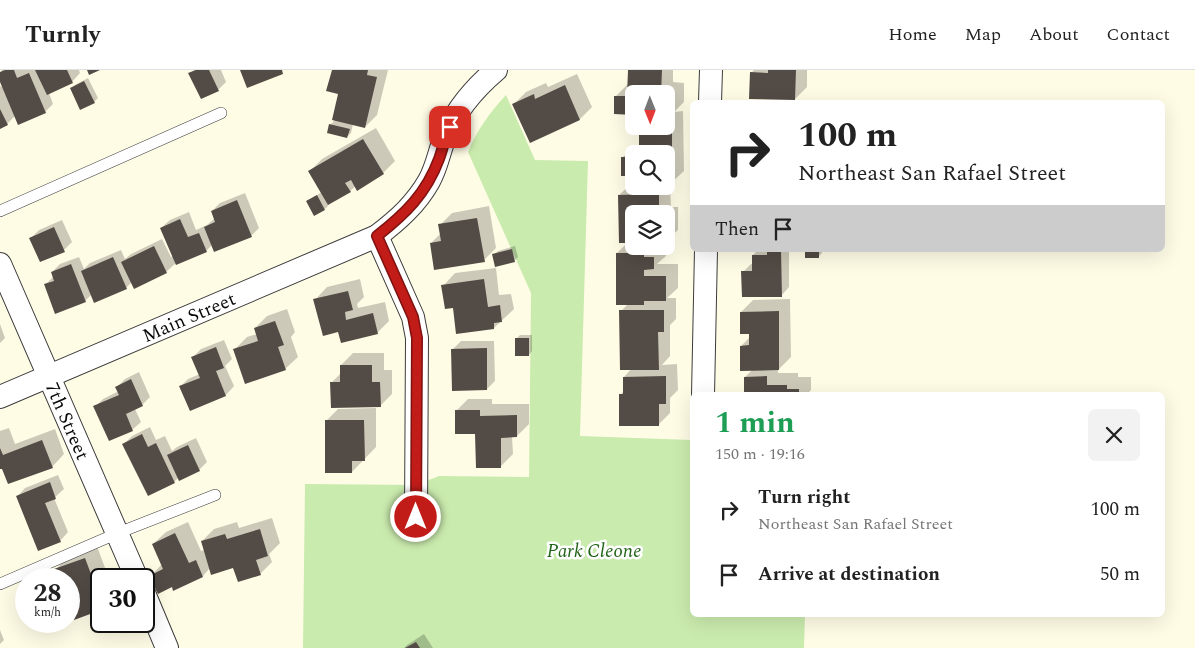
<!DOCTYPE html>
<meta charset="utf-8">
<style>
body{margin:0;font-family:Spectral,serif;background:#f2f2f2;color:#222;height:100vh;display:flex;flex-direction:column;font-size:19px;white-space:nowrap}
*{box-sizing:border-box;margin:0}
p{font-size:16px;color:#767676}
.icon{flex:none;width:28px;height:28px;fill:none;stroke:currentColor;stroke-width:2;stroke-linecap:round;stroke-linejoin:round}
.map{position:relative;flex:1;overflow:hidden}
.details{position:absolute;left:690px;top:322px;width:475px;height:225px;display:flex;flex-direction:column;background:#fff;border-radius:8px;box-shadow:0 5px 20px #0002}
.details>*{flex:none}
.hud{position:absolute;left:690px;top:30px;width:475px;height:152px;border-radius:8px;box-shadow:0 5px 20px #0002;background:#fff;color:#222;overflow:hidden}
.needle{width:32px;rotate:179deg}
.buttons{position:absolute;left:625px;top:15px;display:grid;gap:10px}
.buttons a{display:grid;place-items:center;width:50px;height:50px;border-radius:8px;background:#fff;box-shadow:0 5px 20px #0002;font-size:25px}
.speed{position:absolute;left:15px;top:498px;display:flex;gap:10px;font-size:25px;font-weight:700;text-align:center}
.speed>*{display:grid;place-content:center;width:65px;height:65px;border-radius:50%;background:#fff;box-shadow:0 5px 20px #0002;line-height:1}
.speed small{font-size:12px;font-weight:400}
.speed .limit{border:2px solid #111;border-radius:8px;background:#fff;color:#111}
.pin{position:absolute;display:grid;place-items:center;width:42px;height:42px;color:#fff;margin:-21px;border-radius:10px;box-shadow:0 2px 8px #0006}
.me{position:absolute;width:55px;margin:-28px;rotate:0deg;stroke-linejoin:round;filter:drop-shadow(0 0 4px #0008)}
.turn{display:flex;align-items:center;gap:18px;height:105px;padding:0 25px;font-size:22px}
.turn .icon{width:65px;height:65px;stroke-width:2.5}
.turn b{display:block;font-size:35px;line-height:42px}
.then{display:flex;align-items:center;height:48px;padding:0 25px;background:#0003;gap:10px;font-size:19px}
.round{display:grid;place-items:center;flex:none;width:52px;height:52px;border-radius:8px;background:#f2f2f2}
.overview{display:flex;align-items:center;justify-content:space-between;height:85px;padding:0 25px}
h1{font-size:30px;font-weight:700;line-height:38px;color:#1e9e55}
ul{padding:0;list-style:none}
li{display:flex;align-items:center;gap:15px;height:65px;padding:0 25px}
li div{flex:1}
li b{display:block;font-size:19px}
li em{font-style:normal}
header{display:flex;align-items:center;gap:30px;box-sizing:border-box;height:70px;padding:0 25px;background:#fff;border-bottom:1px solid #e0e0e0}
header strong{font-size:24px}
nav{display:flex;gap:28px;margin-inline-start:auto;font-size:18px}
.map>svg:first-child{display:block}
.green{fill:#caebae}
.shadow{fill:#0003}
.building{fill:#534b45}
.lines{fill:none;stroke-linecap:round;stroke-linejoin:round}
.service-casing{stroke:#3c3c3c;stroke-width:12}
.minor-casing{stroke:#3c3c3c;stroke-width:24}
.service{stroke:#fff;stroke-width:11}
.minor{stroke:#fff;stroke-width:22}
.route-casing{stroke:#7e1210;stroke-width:12}
.route{stroke:#c21c19;stroke-width:9}
.labels{text-anchor:middle;stroke-width:5;stroke-linejoin:round;paint-order:stroke}
.street-label{font-size:19px;fill:#090909;stroke:#fff}
.park-label{font-size:19px;font-style:italic;fill:#226417;stroke:#fff}
</style>
<header>
<strong>Turnly</strong>
<nav><a>Home</a><a>Map</a><a>About</a><a>Contact</a></nav>
</header>
<div class="map">
<svg width="1195" height="578" viewBox="0 0 1195 578">
<rect width="100%" height="100%" fill="#fffce6"/>
<path class="green" d="M506 25 535 90 588 91 580 366 692 370V545H805L804 578H303L305 414 416 415 439 406 529 407 531 223 468 82C477 60 490 42 506 25Z"/>
<path class="shadow" d="M2 0H79L80 3 72 12 49 23 53 34 45 42 15 46 7 54 0 58V15L1 17 3 16 0 9Z
M194 0H221L226 12 218 20 190 4Z
M333 0H388L377 45 365 57 353 54 351 63 347 67 330 55 335 50 340 23Z
M629 0H673V12L684 13V32L674 42 683 41 684 101 670 114 671 137H678V160L666 171V144H634V176H666V186L657 194H678V218L667 228H676V249L670 255V286L662 295 677 294 678 320 670 328V343L658 355 620 325 624 321V307L632 298 621 241 628 234 617 183 628 172 619 125 632 113H634V116H666V84H634V105L622 88 634 76H640L666 56V24H634V43L616 26 628 14Z
M754 0H807V17L795 29 751 3Z
M577 4 592 37 580 49 531 71 514 34 526 22 546 13 548 17Z
M88 8 98 28 94 32 72 19 75 15Z
M376 58 395 91 383 103 356 116 350 121 328 134V136L325 139 307 131 322 122 310 101 322 89Z
M245 123 259 158 251 166 213 174 206 181 176 193 166 202 132 212 126 218 92 224 85 231 45 215 54 206 52 202 60 194 79 187 84 199 90 193 121 180 125 189 131 184 162 169 171 187 173 186 161 158 170 150 189 142 196 160 207 155 215 148 212 141 220 133Z
M489 136 496 178 484 190 431 173 441 163 440 155 452 143Z
M62 150 72 172 64 180 31 168 39 160Z
M515 176 518 187 514 191 494 185 498 181Z
M758 180H789V217L781 226 743 202 751 194H753V185Z
M806 180H822V183L818 187Z
M496 198 499 225 511 224 514 239 494 258 443 216 455 203Z
M360 209 364 227 357 234 358 238 385 232 389 251 377 263 339 261 315 230 327 217Z
M790 229 791 287 778 300V303H798V307H811V320L806 325H745V307L753 299 741 276 750 267 741 242 753 230Z
M287 239 295 262 291 267 298 287 285 299 234 280 247 267 257 264 255 258 267 246Z
M0 254 5 268 0 273Z
M520 265H532V281L529 285 516 269Z
M224 270 232 289 225 296 234 316 226 325 190 340 180 317 188 309 200 304 193 287 201 279Z
M461 271H494L495 311 487 319 453 279Z
M353 283H384V300H392V324L380 336 331 313 341 303V295Z
M139 302 150 327 142 335 135 339 141 352 132 360 95 337 103 329 119 321 117 317 125 309Z
M468 329H492V334H529V354L517 366H512L513 384 501 396 477 363 456 341Z
M376 338V377L352 402 326 351 338 339Z
M150 357 156 370 165 366 172 381 177 377 196 368 207 392 199 400 179 407 174 412 148 424 124 374 132 366Z
M9 358 15 374 55 359 64 384 52 397 0 398V361Z
M58 405 64 419 54 428 68 462 60 471 17 427 25 418Z
M272 448 280 473 269 484 272 492 260 504 234 496 210 498 203 506 174 519 172 516 151 506 162 494 153 474 166 462 188 452 201 481 205 480 202 471 214 459 237 452 239 458Z
M97 476 109 509H101V539L75 549 69 535V509L56 499 68 487Z
M0 560 4 570 0 574Z
M424 564 433 578H404L407 575Z"/>
<path class="building" d="M5 0H14L17 8 29 3 46 43 18 55 0 12V2Z
M35 0H67L73 13 47 25Z
M87 0H100L89 5Z
M196 0H209L219 21 201 29 188 3Z
M240 0H282L283 4 247 18Z
M332 0H368L367 5 377 7 365 58 332 50 338 24 326 21Z
M628 0H662L661 24H634V45L614 44V26H627Z
M768 0H796L795 30 749 29 750 2 768 3Z
M84 11 95 33 80 40 70 18Z
M565 15 580 50 530 73 512 34 534 24 535 29Z
M666 24 673 25 672 46H666Z
M0 39 8 55 0 59Z
M666 53H672V115H666V84H639V56H666Z
M329 54 350 59 347 68 327 63Z
M363 69 384 104 357 121 351 110 345 113 351 122 328 135 308 101Z
M621 87H634V106H621Z
M659 124V144H634V173H619L618 125Z
M317 125 325 140 314 146 306 131Z
M237 130 252 167 214 182 204 157 215 152 211 141Z
M477 148 485 192 434 200 430 173 441 171 438 154Z
M180 149 188 167 199 163 207 182 176 195 160 158Z
M54 157 65 182 40 192 29 168Z
M154 176 167 203 134 219 121 192Z
M512 179 515 192 495 197 492 184Z
M767 180H781L782 227H742L741 201H752V185H767Z
M805 180H819V188H805Z
M616 183H644V187H654V199L644 200V206H666V231H644V235H616Z
M113 187 127 219 94 233 81 201Z
M71 194 86 232 55 244 44 214 54 211 51 202Z
M484 209 488 237 500 235 502 252 494 253V259L456 264 453 238 445 239 441 215Z
M348 221 353 240 345 242 346 250 373 243 378 264 341 273 338 262 323 266 313 229Z
M619 240H664V262H658L659 300H620Z
M779 241V300L740 301V276L749 275V264H740V242Z
M275 251 284 275 278 277 286 300 245 314 233 279 258 271 254 258Z
M515 268H529V286H515Z
M216 277 224 298 216 301 226 326 190 341 179 316 200 308 191 287Z
M487 278V320L452 321 451 279Z
M340 295H372V312H380L381 337 331 338 330 312H340Z
M666 306V334H659V356H619V324H623V307Z
M767 306V315H787V319H799V325H744V307Z
M131 309 143 336 126 344 133 361 109 371 93 336 119 325 115 317Z
M455 340H480V346L517 345V367L501 368V398H476L475 364H455Z
M325 350H364L365 391H352V403H325Z
M142 364 148 377 156 373 175 413 148 426 122 374Z
M42 370 53 398 8 414 2 399H0V378L3 385Z
M188 375 200 401 179 411 167 385Z
M50 412 56 429 45 433 61 472 38 481 16 426Z
M260 459 268 486 256 490 261 505 238 512 233 498 211 505 201 471 225 464 227 469Z
M175 463 189 493 196 490 203 507 173 521 172 517 158 524 149 506 163 499 152 474Z
M85 488 101 531V540L74 550 69 537V509H58L54 499Z
M416 572 420 578H405Z"/>
<g class="lines">
<defs>
<path id="service" d="M0 141 221 43
M0 514 118 463 215 425"/>
<g id="minor">
<path d="M710 32 711 0"/>
<path d="M377 166 413 247 417 268 416 447"/>
<path id="s1" d="M0 194 137 509"/>
<path d="M703 325 706 180"/>
<path id="s2" d="M0 327 377 166C398 150 416 134 429 111 437 97 439 82 445 67 455 41 475 18 496 0"/>
<path d="M144 523 167 578"/>
</g>
</defs>
<use href="#service" class="service-casing"/>
<use href="#minor" class="minor-casing"/>
<use href="#service" class="service"/>
<use href="#minor" class="minor"/>
</g>
<g class="lines">
<defs>
<path id="route" d="M416 447 417 268 413 247 377 166C405 144 426 124 439 89 443 78 445 67 450 57"/>
</defs>
<use href="#route" class="route-casing"/>
<use href="#route" class="route"/>
</g>
<g class="labels">
<g class="street-label">
<text dy="7" stroke="none"><textPath href="#s2" startOffset="205">Main Street</textPath></text>
<text dy="7" stroke="none"><textPath href="#s1" startOffset="171">7th Street</textPath></text>
</g>
<g class="park-label">
<text x="594" y="487">Park Cleone</text>
</g>
</g>
</svg>
<div class="buttons">
<a><svg class="needle" viewBox="-14 -14 28 28"><path d="M0-13l5 13h-10z" fill="#e53935"/><path d="M0 13l5-13h-10z" fill="#767676"/></svg></a>
<a><svg class="icon" aria-label="search" viewBox="0 0 24 24"><circle cx="10" cy="10" r="6"/><path d="M15 15l6 6"/></svg></a>
<a><svg class="icon" aria-label="layers" viewBox="0 0 24 24"><path d="M12 4l9 5-9 5-9-5zM3 14l9 5 9-5"/></svg></a>
</div>
<div class="speed"><div>28<small>km/h</small></div><div class="limit">30</div></div>
<div class="pin" style="left:450px;top:57px;background:#d93025"><svg class="icon" aria-label="arrive" viewBox="0 0 24 24"><path d="M6 21V4h12l-3 4 3 4H6"/></svg></div>
<svg class="me" style="left:416px;top:447px" viewBox="-20 -20 40 40"><circle r="17" fill="#c21c19" stroke="#fff" stroke-width="3"/><path d="M0-11L8 9 0 5-8 9z" fill="#fff"/></svg>
<div class="hud">
<div class="turn"><svg class="icon" aria-label="right" viewBox="0 0 24 24"><path d="M7 20v-9h11M14 6l5 5-5 5"/></svg><div><b>100 m</b>Northeast San Rafael Street</div></div>
<div class="then">Then<svg class="icon" aria-label="arrive" viewBox="0 0 24 24"><path d="M6 21V4h12l-3 4 3 4H6"/></svg></div>
</div>
<section class="details">
<div class="overview"><div><h1>1 min</h1><p>150 m · 19:16</p></div><a class="round"><svg class="icon" aria-label="close" viewBox="0 0 24 24"><path d="M6 6l12 12M18 6L6 18"/></svg></a></div>
<ul>
<li><svg class="icon" aria-label="right" viewBox="0 0 24 24"><path d="M7 20v-9h11M14 6l5 5-5 5"/></svg><div><b>Turn right</b><p>Northeast San Rafael Street</p></div><em>100 m</em></li>
<li><svg class="icon" aria-label="arrive" viewBox="0 0 24 24"><path d="M6 21V4h12l-3 4 3 4H6"/></svg><div><b>Arrive at destination</b></div><em>50 m</em></li>
</ul>
</section>
</div>
